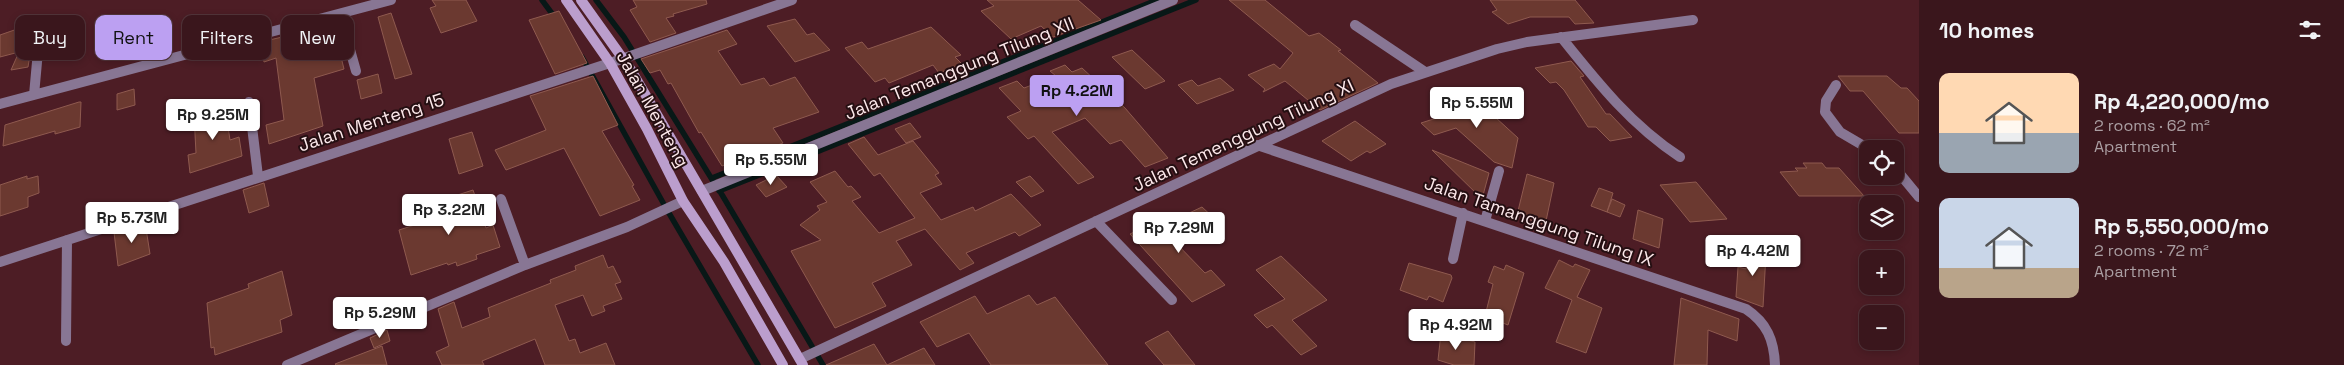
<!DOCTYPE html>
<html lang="en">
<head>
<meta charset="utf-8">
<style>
	body { margin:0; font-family:"Space Grotesk",sans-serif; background:#411f25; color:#f1f3f6; height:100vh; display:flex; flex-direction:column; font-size:19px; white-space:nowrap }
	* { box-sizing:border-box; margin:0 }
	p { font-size:16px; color:#ab9fa3 }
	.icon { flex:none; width:28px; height:28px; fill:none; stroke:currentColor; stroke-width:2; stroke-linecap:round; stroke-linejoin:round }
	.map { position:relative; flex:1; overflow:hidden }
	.details { display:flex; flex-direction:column; background:#3a161c; width:425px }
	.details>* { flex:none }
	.banner { position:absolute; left:15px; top:15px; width:475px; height:45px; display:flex; gap:10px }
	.buttons { position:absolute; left:1859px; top:140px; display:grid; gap:10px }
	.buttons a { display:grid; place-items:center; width:45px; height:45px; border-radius:10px; background:#3a161c; box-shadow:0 2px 8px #0003,0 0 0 1px #54353b; font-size:25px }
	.price { position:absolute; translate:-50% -42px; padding:0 11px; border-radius:5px; background:#fff; color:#222; font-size:16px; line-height:32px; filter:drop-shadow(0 1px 2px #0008) }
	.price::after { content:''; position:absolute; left:50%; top:30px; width:15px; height:11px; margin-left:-8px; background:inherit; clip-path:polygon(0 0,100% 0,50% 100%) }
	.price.on { background:#bca0f2; color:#111 }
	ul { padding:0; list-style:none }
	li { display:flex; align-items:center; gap:15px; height:125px; padding:0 20px }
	li span { display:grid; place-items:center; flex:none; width:140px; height:100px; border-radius:10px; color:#555 }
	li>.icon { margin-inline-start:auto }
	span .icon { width:60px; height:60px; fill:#fffc; stroke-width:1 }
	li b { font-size:21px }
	h2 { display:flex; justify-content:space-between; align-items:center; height:60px; padding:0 20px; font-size:21px }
	.chip { padding:0 18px; border-radius:10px; background:#3a161c; box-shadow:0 2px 8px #0003,0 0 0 1px #54353b; font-size:18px; line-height:45px }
	.chip.on { background:#bca0f2; color:#111 }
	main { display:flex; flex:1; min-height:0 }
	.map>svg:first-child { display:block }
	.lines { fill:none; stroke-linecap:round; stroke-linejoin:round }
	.stream { stroke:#081817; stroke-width:5.5 }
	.building { fill:#6b3930; stroke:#8f5a4f }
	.street { stroke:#887694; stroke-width:10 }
	.secondary { stroke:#bb9ecd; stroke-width:10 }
	.labels { text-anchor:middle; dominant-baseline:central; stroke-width:4; stroke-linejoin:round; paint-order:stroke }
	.street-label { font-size:18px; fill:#fde9eb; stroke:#250f12 }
</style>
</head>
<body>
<main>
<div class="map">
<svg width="1919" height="365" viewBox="0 0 1919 365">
	<rect width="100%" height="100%" fill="#4d1d25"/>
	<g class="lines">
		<path class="stream" d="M542 0 556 19
			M596 0 624 37 713 181
			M582 57 666 208 758 365
			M712 178 1157 0
			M718 188 823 365
			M719 191 1196 0"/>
	</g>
	<path class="building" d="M432 0H466L477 21 441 33 430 8 436 6Z
		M633 0H706L707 4 673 14 674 16 666 18 676 33 650 42 630 10 637 7Z
		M987 0H1078L1101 20 1053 37 1041 26 1011 39 981 11 994 6Z
		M1229 0H1265L1309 36 1319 33 1341 50 1338 51 1378 83 1320 110 1285 81 1263 92 1265 89 1248 75 1274 64 1280 69 1293 53Z
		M1490 0H1575L1594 23 1575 24 1569 17H1530L1508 24 1492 12 1497 10Z
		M559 11 587 63 555 74 529 20Z
		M391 13 412 74 395 79 378 17Z
		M795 19 807 35 814 33 830 50 795 62 767 26Z
		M44 24 41 33 33 36 28 67 11 70 19 52 0 57V35L23 27Z
		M333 25 344 69 314 78 323 126 269 144 266 125 284 120 276 58 264 62 261 42Z
		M931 27 961 55 955 57 962 64 939 73 933 65 889 83 885 78 875 82 845 48 862 42 868 49Z
		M727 30 737 44 718 51 741 85 764 78 770 86 795 77 819 112 773 128 783 143 722 166 701 132 699 133 671 83 668 84 660 70 650 73 641 59Z
		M1132 50 1165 81 1145 89 1112 57Z
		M1571 61 1584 76 1580 77 1606 114H1610L1632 137 1610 141 1596 127H1588L1564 90 1556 82 1550 83 1535 68Z
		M1065 65 1072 72 1082 68 1125 108 1168 158 1145 167 1121 140 1110 144 1085 118 1052 132 1094 177 1078 184 1034 136 1028 139 1007 117 1021 111 999 88 1017 81 1024 88 1056 76 1050 71Z
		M378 74 382 93 361 99 357 80Z
		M593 76 618 125 602 131 634 185 632 186 640 200 600 216 564 148 506 170 495 150 546 130 530 96Z
		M1838 76H1887L1901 88H1907L1919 101V133H1899L1863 91H1850Z
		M1220 78 1234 90 1197 104 1178 85 1192 80 1198 86Z
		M134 89 135 105 117 110V94Z
		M1472 96 1518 138 1512 168 1494 162 1456 128 1434 135 1421 123 1443 116 1435 108Z
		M79 102H81L80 127 55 134V131L3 146 5 125Z
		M225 107 230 140 239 137 242 156 190 173 188 155 196 153 194 115Z
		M1355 121 1386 144 1370 153 1367 151 1351 161 1322 141Z
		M910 123 921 137 906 143 895 129Z
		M472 132 483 166 459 174 449 139Z
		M864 137 878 155 913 141 939 173 935 175 942 184 920 193 941 220 973 207 975 211 1011 194 1041 225 1019 236 1015 232 966 253 974 263 960 270 925 229 896 241 912 265 872 283 886 306 835 328 791 251 821 240 800 225 820 210 817 206 827 202 810 182 835 171 848 187 851 186 861 197 852 201 879 233 915 218 880 173 874 176 848 144Z
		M1432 150 1489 173 1482 199Z
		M1803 163H1822L1826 168H1839L1864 196H1799L1780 172 1798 171 1795 168H1807Z
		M1527 174 1554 183 1546 221 1543 220 1542 224 1525 218 1526 214 1518 211Z
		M776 175 787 187 766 197 756 185Z
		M27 176V179L38 176 39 193 28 197V207L0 216V185Z
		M1030 176 1044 191 1031 197 1016 182Z
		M1696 182 1727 219 1690 222 1660 185Z
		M264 183 269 206 249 213 243 190Z
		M1599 188 1613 193 1607 212 1591 206Z
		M473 190 486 228 493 225 500 247 476 255 477 259 457 266 456 262 448 265 447 263 411 275 399 230 449 214 445 199Z
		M1612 199 1625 205 1620 217 1607 212Z
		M1202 207 1215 219 1173 240 1205 273 1211 270 1225 285 1192 302 1130 234 1155 222 1159 227Z
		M1638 210 1663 219 1659 248 1633 239Z
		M145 222 150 254 118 266 114 232Z
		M1747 248H1762L1766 254 1763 307 1736 297 1738 267 1746 269Z
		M603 255 608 268 613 266 621 282 615 284 622 299 603 306 605 311 592 316 583 295 555 305 569 341 575 339 580 353 606 343 615 365H545L535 339 482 361 484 365H442L436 352 449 346 438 309 454 302 462 328 490 317 488 308 551 283 550 280 576 270 575 266Z
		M1281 256 1327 300 1292 320 1317 346 1301 355 1272 325 1267 328 1254 315 1285 299 1256 270Z
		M1559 260 1573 267 1575 264 1590 270 1577 297 1602 308 1586 353 1556 342 1572 300 1545 288Z
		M1409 263 1451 275 1452 278 1443 302 1429 296 1427 300 1400 290Z
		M1506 265 1524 273 1508 325 1485 316 1493 284 1488 282 1494 266 1504 270Z
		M282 271 292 315 280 320 282 332 215 355 214 347 211 348 207 303 249 288 248 284Z
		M1029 295 1037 305 1055 297 1108 365H991L969 333 937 347 920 322 975 296 987 314Z
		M1681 298 1739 319 1737 341 1708 330 1707 365H1674Z
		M387 330 390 341 374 348 370 338Z
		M1168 331 1182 349 1195 365H1164L1145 343Z
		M1441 333 1475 342 1474 365H1454L1438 360Z
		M874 344 887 365 924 348 935 365H826Z
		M382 346 387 365H336L335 364Z"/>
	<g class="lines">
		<path class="street" d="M340 14 356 71
			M1355 25 1425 72
			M1561 37C1597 82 1631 125 1680 157
			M1836 85 1826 101 1825 112 1840 132 1869 149
			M34 95 39 40
			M249 102 258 176
			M0 104 391 0
			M1257 145 1746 309C1767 323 1774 340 1775 365
			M1895 168 1919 197
			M702 191 1173 0
			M501 199 525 265
			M1096 221 1172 300
			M1485 221 1499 171
			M1453 259 1463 213
			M0 262 610 63 792 0
			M66 341 67 240
			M800 359 1391 84 1497 49 1527 42 1693 20
			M287 365 525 265 627 227 683 201"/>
		<path class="secondary" d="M566 0 610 63 647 129 683 201 724 262 783 365
			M581 0 631 70 803 365"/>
	</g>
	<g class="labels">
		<g class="street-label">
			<text transform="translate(959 68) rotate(-22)">Jalan Temanggung Tilung XII</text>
			<text transform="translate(653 109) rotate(61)">Jalan Menteng</text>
			<text transform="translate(371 122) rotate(-18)">Jalan Menteng 15</text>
			<text transform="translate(1243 135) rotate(-25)">Jalan Temenggung Tilung XI</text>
			<text transform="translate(1539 221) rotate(19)">Jalan Tamanggung Tilung IX</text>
		</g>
	</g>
</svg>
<div class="buttons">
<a><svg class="icon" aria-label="locate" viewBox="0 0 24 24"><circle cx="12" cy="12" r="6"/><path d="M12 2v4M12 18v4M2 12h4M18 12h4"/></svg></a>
<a><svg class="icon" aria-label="layers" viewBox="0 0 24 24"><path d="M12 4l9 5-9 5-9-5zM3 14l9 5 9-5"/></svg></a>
<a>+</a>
<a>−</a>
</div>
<b class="price on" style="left:1077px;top:117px">Rp 4.22M</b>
<b class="price" style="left:1477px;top:129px">Rp 5.55M</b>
<b class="price" style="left:213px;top:141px">Rp 9.25M</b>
<b class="price" style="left:771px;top:186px">Rp 5.55M</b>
<b class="price" style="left:449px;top:236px">Rp 3.22M</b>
<b class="price" style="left:132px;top:244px">Rp 5.73M</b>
<b class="price" style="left:1179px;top:254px">Rp 7.29M</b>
<b class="price" style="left:1753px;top:277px">Rp 4.42M</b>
<b class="price" style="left:380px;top:339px">Rp 5.29M</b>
<b class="price" style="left:1456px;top:351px">Rp 4.92M</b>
<div class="banner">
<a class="chip">Buy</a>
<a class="chip on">Rent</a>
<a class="chip">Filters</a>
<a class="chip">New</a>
</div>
</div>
<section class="details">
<h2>10 homes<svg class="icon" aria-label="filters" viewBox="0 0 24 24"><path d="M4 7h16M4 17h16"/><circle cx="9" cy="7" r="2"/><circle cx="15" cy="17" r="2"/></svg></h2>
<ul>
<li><span style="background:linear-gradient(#ffd9b3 60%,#9aa5b1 0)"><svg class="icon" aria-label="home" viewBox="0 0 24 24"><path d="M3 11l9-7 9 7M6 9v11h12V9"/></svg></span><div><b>Rp 4,220,000/mo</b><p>2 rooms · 62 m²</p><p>Apartment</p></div></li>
<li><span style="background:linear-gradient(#c9d6e8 70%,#b9a48a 0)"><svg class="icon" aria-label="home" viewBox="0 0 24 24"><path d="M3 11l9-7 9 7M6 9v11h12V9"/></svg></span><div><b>Rp 5,550,000/mo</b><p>2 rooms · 72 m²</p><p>Apartment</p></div></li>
</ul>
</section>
</main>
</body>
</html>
